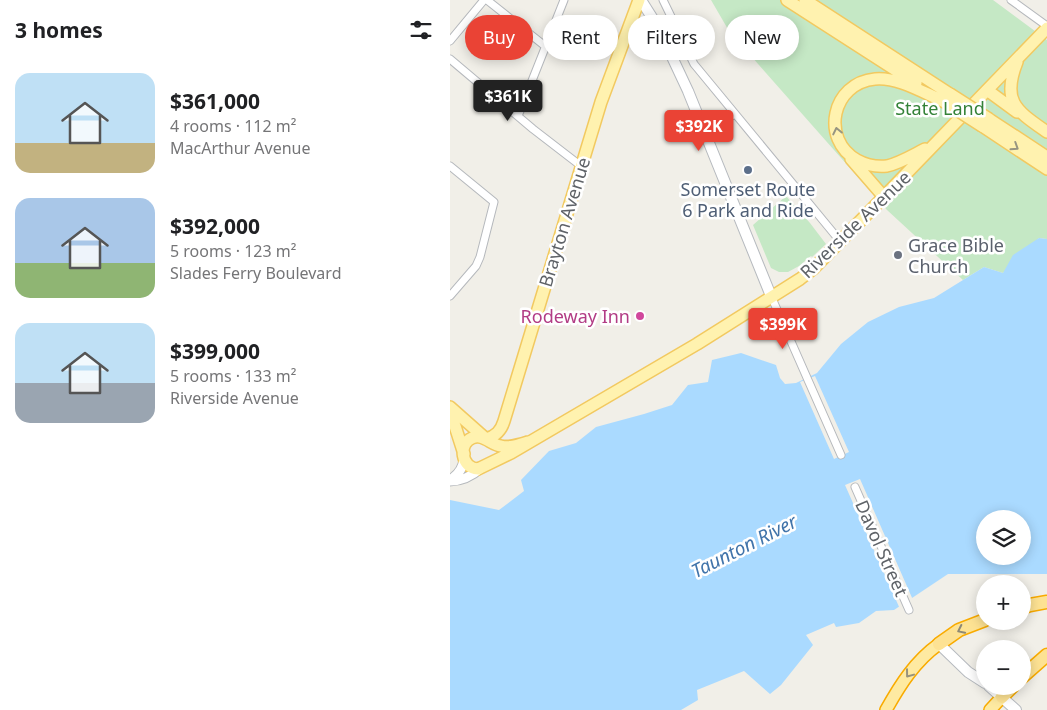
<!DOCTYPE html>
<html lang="en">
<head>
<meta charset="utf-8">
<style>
	body { margin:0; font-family:"Noto Sans",sans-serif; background:#f2f2f2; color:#202124; height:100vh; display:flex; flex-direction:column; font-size:19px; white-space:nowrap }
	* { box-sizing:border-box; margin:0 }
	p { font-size:16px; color:#757577 }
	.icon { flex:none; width:28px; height:28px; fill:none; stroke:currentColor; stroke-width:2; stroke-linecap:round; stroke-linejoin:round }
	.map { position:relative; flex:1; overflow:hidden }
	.sheet { display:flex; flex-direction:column; background:#fff; width:450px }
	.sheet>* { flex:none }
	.banner { position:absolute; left:15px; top:15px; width:475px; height:45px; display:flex; gap:10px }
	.fabs { position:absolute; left:526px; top:510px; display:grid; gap:10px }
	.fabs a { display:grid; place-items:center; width:55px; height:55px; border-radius:50%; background:#fff; box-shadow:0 2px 12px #0003; font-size:25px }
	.price { position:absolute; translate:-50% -42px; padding:0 11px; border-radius:5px; background:#ea4335; color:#fff; font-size:16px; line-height:32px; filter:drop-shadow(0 1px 2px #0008) }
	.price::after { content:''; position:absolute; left:50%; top:30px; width:15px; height:11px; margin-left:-8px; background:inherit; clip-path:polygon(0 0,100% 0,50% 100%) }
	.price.selected { background:#222; color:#fff }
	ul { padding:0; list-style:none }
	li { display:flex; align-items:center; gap:15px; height:125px; padding:0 15px }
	li span { display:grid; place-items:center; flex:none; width:140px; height:100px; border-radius:15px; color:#555 }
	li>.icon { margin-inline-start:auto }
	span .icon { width:60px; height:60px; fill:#fffc; stroke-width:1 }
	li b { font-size:21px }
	h2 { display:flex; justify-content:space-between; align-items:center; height:60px; padding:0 15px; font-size:21px }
	.pill { padding:0 18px; border-radius:22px; background:#fff; box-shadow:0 2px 12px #0003; font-size:18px; line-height:45px }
	.pill.selected { background:#ea4335; color:#fff }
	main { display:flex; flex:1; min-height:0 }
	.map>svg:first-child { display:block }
	.green { fill:#c5e8c5 }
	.water { fill:#aadaff; fill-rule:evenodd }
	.pier { fill:#f1efe8 }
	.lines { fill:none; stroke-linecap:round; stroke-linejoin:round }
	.minor-casing { stroke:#b5b8bc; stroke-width:9 }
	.tertiary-casing { stroke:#b5b8bc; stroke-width:11 }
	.secondary-casing { stroke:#b6babf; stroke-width:12 }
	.primary-casing { stroke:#f2c960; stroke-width:14 }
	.trunk-casing { stroke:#f9ab00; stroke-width:14 }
	.motorway-casing { stroke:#f9ab00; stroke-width:15 }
	.minor { stroke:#fff; stroke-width:7 }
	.tertiary { stroke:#fff; stroke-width:9 }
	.secondary { stroke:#fff; stroke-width:10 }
	.primary { stroke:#fff2af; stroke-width:11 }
	.trunk { stroke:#feeaa1; stroke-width:11 }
	.motorway { stroke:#fde293; stroke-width:12 }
	.primary-bridge-casing { stroke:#f2c960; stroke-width:14; stroke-linecap:butt }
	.primary-bridge { stroke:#fff2af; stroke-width:11 }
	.oneway { stroke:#979581 }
	.oneway2 { stroke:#8e8975 }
	.oneway3 { stroke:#97927c }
	.service-dot { fill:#5c6f8a; stroke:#fff; stroke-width:2 }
	.worship-dot { fill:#6b7280; stroke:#fff; stroke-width:2 }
	.hotel-dot { fill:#d1479c; stroke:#fff; stroke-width:2 }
	.labels { text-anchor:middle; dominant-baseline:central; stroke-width:5; stroke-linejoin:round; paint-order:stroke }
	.park-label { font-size:18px; fill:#348238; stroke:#fff }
	.service-label { font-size:18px; fill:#4e5e75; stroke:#fff }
	.street-label { font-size:18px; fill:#5f6368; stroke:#fff }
	.worship-label { font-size:18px; fill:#5b616d; stroke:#fff; text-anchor:start }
	.hotel-label { font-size:18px; fill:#b23c85; stroke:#fff; text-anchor:end }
	.water-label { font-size:19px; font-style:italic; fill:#4174aa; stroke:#fff }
</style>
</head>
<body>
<main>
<section class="sheet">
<h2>3 homes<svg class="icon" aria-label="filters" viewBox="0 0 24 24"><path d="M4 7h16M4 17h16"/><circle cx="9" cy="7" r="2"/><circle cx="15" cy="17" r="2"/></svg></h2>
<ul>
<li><span style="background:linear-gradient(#bfe0f5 70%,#c2b280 0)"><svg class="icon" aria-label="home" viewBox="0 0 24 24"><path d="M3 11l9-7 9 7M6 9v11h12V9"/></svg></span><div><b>$361,000</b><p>4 rooms · 112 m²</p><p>MacArthur Avenue</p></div></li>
<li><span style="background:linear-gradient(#a9c7e8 65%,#8fb573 0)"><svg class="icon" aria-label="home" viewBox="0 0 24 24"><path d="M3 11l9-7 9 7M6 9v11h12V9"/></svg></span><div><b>$392,000</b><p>5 rooms · 123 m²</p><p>Slades Ferry Boulevard</p></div></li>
<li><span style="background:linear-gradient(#bfe0f5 60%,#9aa5b1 0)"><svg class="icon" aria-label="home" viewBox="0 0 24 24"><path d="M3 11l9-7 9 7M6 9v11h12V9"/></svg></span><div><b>$399,000</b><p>5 rooms · 133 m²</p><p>Riverside Avenue</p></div></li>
</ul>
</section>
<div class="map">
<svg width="597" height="710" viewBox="0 0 597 710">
	<rect width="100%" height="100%" fill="#f1efe8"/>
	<path class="green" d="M261 0H543L597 40V239L589 238 553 273 534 267 513 280 437 210 279 31Z
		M336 196 360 223 376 244 362 257 361 256 349 266 338 272H329L321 268 303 225Z"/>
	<path class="water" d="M589 238 597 239V574H498L444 610 426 611 409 623 386 627 384 623 356 635 363 645 331 685 320 694 294 671 247 690 248 700 231 710H0V500L49 510 74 491 71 480 99 451 126 443 146 427 194 414 222 405 238 385 258 382 262 360 291 353 326 365 330 378 335 384 346 383 367 373 391 344 418 322 449 307 484 298 534 267 553 273 563 255ZM535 519H572V556H535Z"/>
	<path class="pier" d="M365 376 399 452 384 459 350 382Z
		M410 479 463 600 450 609 395 485Z"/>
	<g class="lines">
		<defs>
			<path id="minor" d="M37 0 95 46
				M213 0 244 64 390 241
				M561 0 597 26
				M0 41 34 0
				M0 59 83 129 131 166
				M68 116 114 0
				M253 130 265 126 285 114
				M0 166 44 202 30 257 26 266 0 296
				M321 296 391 455
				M405 487 459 610"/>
			<path id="tertiary" d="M0 480C8 475 13 469 14 459
				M0 481C12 481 22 476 31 468"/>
			<path id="secondary" d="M191 0 208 27 238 91 321 296
				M489 644 518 672 535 683
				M539 686 566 710"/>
			<path id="primary" d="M337 0 466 83
				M355 0 500 94
				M567 62C551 102 567 111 597 132
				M537 90 567 112
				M539 119 597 157
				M532 126 597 169
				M475 149C463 155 450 163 437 166 427 167 416 165 407 160 370 139 382 83 425 79 448 77 472 92 493 101
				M401 159 434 197
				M0 407 35 438
				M0 416 5 426 14 454
				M36 439C46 436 51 431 54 421L151 102 189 0
				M78 442C69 445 60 448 51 446 41 445 33 433 22 438 8 444 11 468 28 469L61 453 247 344 350 279 363 269 423 208 597 28"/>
			<path id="trunk" d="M436 710C450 685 465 661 489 644
				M540 710 552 697"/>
			<path id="motorway" d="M572 608 580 605 597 602
				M489 644 509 630 535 620
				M572 677 597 655
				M552 697 563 686"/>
		</defs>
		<use href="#minor" class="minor-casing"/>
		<use href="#tertiary" class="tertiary-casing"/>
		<use href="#secondary" class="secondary-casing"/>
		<use href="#primary" class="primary-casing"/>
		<use href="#trunk" class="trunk-casing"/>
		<use href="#motorway" class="motorway-casing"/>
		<use href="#minor" class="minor"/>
		<use href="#tertiary" class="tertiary"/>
		<use href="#secondary" class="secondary"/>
		<use href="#primary" class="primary"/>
		<use href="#trunk" class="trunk"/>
		<use href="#motorway" class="motorway"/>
		<defs>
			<path id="primary-bridge" d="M500 94 539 119
				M493 101 532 126"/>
		</defs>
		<use href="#primary-bridge" class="primary-bridge-casing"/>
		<use href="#primary-bridge" class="primary-bridge"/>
	</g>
	<defs><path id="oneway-chevron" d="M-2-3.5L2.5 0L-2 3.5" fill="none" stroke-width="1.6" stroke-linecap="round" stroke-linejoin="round" transform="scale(1.25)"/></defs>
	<g class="oneway">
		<use href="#oneway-chevron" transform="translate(387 131) rotate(-102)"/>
		<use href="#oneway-chevron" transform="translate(565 147) rotate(33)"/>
	</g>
	<use class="oneway2" href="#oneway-chevron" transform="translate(511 630) rotate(154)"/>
	<use class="oneway3" href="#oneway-chevron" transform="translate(459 674) rotate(127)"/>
	<circle class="service-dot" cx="298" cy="170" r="5"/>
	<circle class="worship-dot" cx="448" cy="255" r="5"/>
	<circle class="hotel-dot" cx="190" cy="316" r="5"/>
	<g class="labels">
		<g class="park-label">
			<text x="490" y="108">State Land</text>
		</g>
		<g class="service-label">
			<text x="298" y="189">Somerset Route<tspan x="298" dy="21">6 Park and Ride</tspan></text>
		</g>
		<g class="street-label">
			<text transform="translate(114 222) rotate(-73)">Brayton Avenue</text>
			<text transform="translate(405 224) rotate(-44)">Riverside Avenue</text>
			<text transform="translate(432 548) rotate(66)">Davol Street</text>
		</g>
		<g class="worship-label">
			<text x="458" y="245">Grace Bible<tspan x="458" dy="21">Church</tspan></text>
		</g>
		<g class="hotel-label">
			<text x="180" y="316">Rodeway Inn</text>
		</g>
		<g class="water-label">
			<text transform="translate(294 546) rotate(-27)">Taunton River</text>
		</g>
	</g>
</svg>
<div class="fabs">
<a><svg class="icon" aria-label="layers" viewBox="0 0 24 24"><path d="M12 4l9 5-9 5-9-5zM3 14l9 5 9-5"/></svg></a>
<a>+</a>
<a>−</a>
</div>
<b class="price selected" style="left:58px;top:122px">$361K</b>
<b class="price" style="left:249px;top:152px">$392K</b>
<b class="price" style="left:333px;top:350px">$399K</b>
<div class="banner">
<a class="pill selected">Buy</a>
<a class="pill">Rent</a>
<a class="pill">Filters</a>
<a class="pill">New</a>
</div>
</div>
</main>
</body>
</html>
